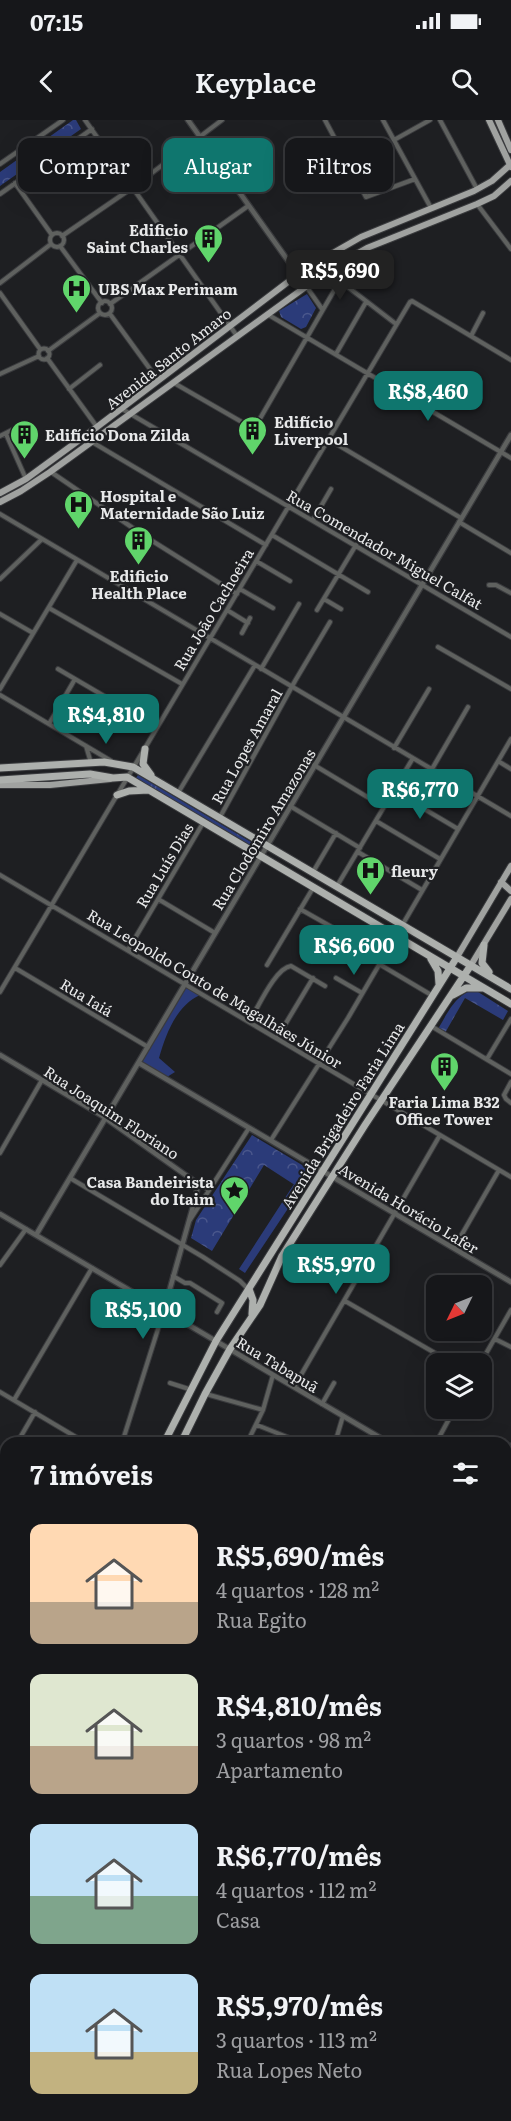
<!DOCTYPE html>
<html lang="pt">
<head>
<meta charset="utf-8">
<style>
	body { margin:0; font-family:Literata,serif; background:#1f2023; color:#f1f3f6; height:100vh; display:flex; flex-direction:column; font-size:22px; white-space:nowrap }
	* { box-sizing:border-box; margin:0 }
	p { font-size:20px; color:#9e9fa2 }
	.icon { flex:none; width:33px; height:33px; fill:none; stroke:currentColor; stroke-width:2; stroke-linecap:round; stroke-linejoin:round }
	.map { position:relative; flex:1; overflow:hidden }
	.sheet { position:absolute; left:0px; top:1317px; width:512px; height:684px; display:flex; flex-direction:column; background:#16171a; border-radius:18px 18px 0 0; box-shadow:0 6px 24px #0002,0 0 0 2px #353639 }
	.sheet>* { flex:none }
	.hud { position:absolute; left:18px; top:18px; width:476px; height:54px; display:flex; gap:12px }
	.needle { width:39px; rotate:227deg }
	.fabs { position:absolute; left:426px; top:1155px; display:grid; gap:12px }
	.fabs a { display:grid; place-items:center; width:66px; height:66px; border-radius:12px; background:#16171a; box-shadow:0 6px 24px #0002,0 0 0 2px #353639; font-size:30px }
	.price { position:absolute; translate:-50% -51px; padding:0 14px; border-radius:12px; background:#0f766e; color:#fff; font-size:20px; line-height:39px; filter:drop-shadow(0 2px 3px #0008) }
	.price::after { content:''; position:absolute; left:50%; top:36px; width:18px; height:14px; margin-left:-9px; background:inherit; clip-path:polygon(0 0,100% 0,50% 100%) }
	.price.on { background:#222; color:#fff }
	ul { padding:0; list-style:none }
	li { display:flex; align-items:center; gap:18px; height:150px; padding:0 30px }
	li span { display:grid; place-items:center; flex:none; width:168px; height:120px; border-radius:12px; color:#555 }
	li>.icon { margin-inline-start:auto }
	span .icon { width:72px; height:72px; fill:#fffc; stroke-width:1 }
	li b { font-size:26px }
	h2 { display:flex; justify-content:space-between; align-items:center; height:72px; padding:0 30px; font-size:26px }
	.pill { padding:0 21px; border-radius:12px; background:#16171a; box-shadow:0 6px 24px #0002,0 0 0 2px #353639; font-size:21px; line-height:54px }
	.pill.on { background:#0f766e; color:#fff }
	.status { display:flex; justify-content:space-between; align-items:center; height:42px; padding:0 30px; background:#16171a; direction:ltr }
	.status svg { height:16px; fill:currentColor }
	header { display:flex; justify-content:space-between; align-items:center; height:78px; padding:0 30px; background:#16171a; font-size:27px; font-weight:600 }
	.map>svg:first-child { display:block }
	.grass { fill:url(#grass-tufts) }
	.park { fill:url(#park-crowns) }
	.garden { fill:#2b3b79 }
	.lines { fill:none; stroke-linecap:round; stroke-linejoin:round }
	.minor-casing { stroke:#3a3b3e; stroke-width:6 }
	.tertiary-casing { stroke:#3a3b3e; stroke-width:7 }
	.primary-casing { stroke:#3a3b3e; stroke-width:8 }
	.trunk-casing { stroke:#3a3b3e; stroke-width:9 }
	.motorway-casing { stroke:#3a3b3e; stroke-width:9 }
	.minor { stroke:#5f615f; stroke-width:4 }
	.tertiary { stroke:#5f615f; stroke-width:4.5 }
	.primary { stroke:#a0a2a0; stroke-width:6 }
	.trunk { stroke:#adb0ad; stroke-width:7 }
	.motorway { stroke:#babdba; stroke-width:7 }
	.rail { stroke:#a0a1a3; stroke-width:1.5; stroke-dasharray:8 8; stroke-linecap:butt }
	.labels { text-anchor:middle; dominant-baseline:central; stroke-width:4.5; stroke-linejoin:round; paint-order:stroke }
	.poi-label { font-size:15px; font-weight:bold; fill:#e8e9ea; stroke:#1e1f22; text-anchor:start }
	.street-label { font-size:15px; fill:#e8e9ea; stroke:#1e1f22 }
</style>
</head>
<body>
<div class="status"><b>07:15</b><svg viewBox="0 0 49 12"><path d="M0 12V9h3v3zM5 12V6h3v6zM10 12V3h3v9zM15 12V0h3v12zM26 1h20v11H26zM47 4h2v5h-2z"/></svg></div>
<header><svg class="icon" aria-label="back" viewBox="0 0 24 24"><path d="M15 5l-7 7 7 7"/></svg>Keyplace<svg class="icon" aria-label="search" viewBox="0 0 24 24"><circle cx="10" cy="10" r="6"/><path d="M15 15l6 6"/></svg></header>
<div class="map">
<svg width="511" height="2001" viewBox="0 0 511 2001">
	<defs>
		<pattern id="grass-tufts" width="24" height="20" patternUnits="userSpaceOnUse" patternTransform="scale(1.5)"><rect width="24" height="20" fill="#2b3b79"/><path d="M3 7l-1-3M5 7V3M7 7l1-3M15 17l-1-3M17 17v-4M19 17l1-3" fill="none" stroke="#4a578c"/></pattern>
		<pattern id="park-crowns" width="20" height="18" patternUnits="userSpaceOnUse" patternTransform="scale(1.5)"><rect width="20" height="18" fill="#2b3b79"/><path d="M2 6a3 3 0 1 1 6 0M12 15a3 3 0 1 1 6 0" fill="none" stroke="#4a578c"/></pattern>
	</defs>
	<rect width="100%" height="100%" fill="#1e1f22"/>
	<path class="grass" d="M138 655 251 722 249 725 136 658Z"/>
	<path class="park" d="M73 0H76L81 9 0 66V52Z
		M307 174 316 188 306 207 301 209 281 197 279 191Z
		M475 870 508 891 503 900 465 878 445 913 438 909C447 894 456 873 475 870Z
		M252 1015 312 1051 301 1069 264 1045 212 1131 191 1118 196 1100Z
		M511 1351V1433C500 1414 504 1371 511 1351Z"/>
	<path class="garden" d="M185 867 200 875C176 886 166 914 159 938L175 952 167 957 142 942Z
		M294 1064 301 1069 245 1153 239 1149Z
		M265 1995H353L352 2001H263Z"/>
	<g class="lines">
		<defs>
			<path id="minor" d="M85 0 237 216
				M325 0 366 77 415 59
				M383 0 431 88
				M440 0 477 69
				M394 20 430 0
				M0 44 63 0
				M15 63 52 115
				M0 74 92 9
				M477 84 511 129
				M50 120a7 7 0 1 1 14 0a7 7 0 1 1-14 0Z
				M62 116 132 68 222 0
				M60 126 102 183
				M327 151 396 204
				M0 163 51 124
				M306 166 322 189
				M0 173 40 229
				M98 188a7 7 0 1 1 14 0a7 7 0 1 1-14 0Z
				M110 184 248 86
				M110 194 158 260
				M267 194 511 338
				M471 216 483 193
				M38.5 234a5.5 5.5 0 1 1 11 0a5.5 5.5 0 1 1-11 0Z
				M48 231 100 193
				M336 234 366 182
				M47 238 97 307
				M0 254 39 236
				M174 263 254 309 339 162
				M69 269 100 245
				M122 289 511 517
				M6 314 26 359
				M0 316 18 307
				M328 319 461 398
				M92 322 266 425
				M51 352 146 417 237 474
				M0 394 511 696
				M313 400 331 369
				M459 402 511 433
				M272 415 368 472
				M256 441 290 461
				M0 459 42 419
				M489 465H496L511 473
				M240 469 273 488
				M324 479 341 489
				M49 488 182 564
				M227 490 248 503
				M317 490 356 425
				M0 494 33 513
				M242 513 250 498
				M438 527 511 569
				M58 549 157 607
				M261 549 299 484
				M0 569 77 440
				M0 575 113 642
				M49 604 75 559
				M86 626 91 643
				M394 628 429 569
				M498 641 511 649
				M314 645 384 687
				M432 649 468 587
				M394 671 458 709
				M178 673 255 545
				M290 686 360 728
				M220 697 295 561 330 502
				M376 701 440 739
				M358 732 422 770
				M313 752 336 713
				M0 755 511 1057
				M337 766 413 638
				M158 779 215 813
				M300 789 383 836
				M128 830 203 703
				M379 844 433 876
				M267 845 313 768
				M15 848 148 927
				M336 858 362 873
				M0 872 410 182 412 181 511 240
				M249 902C258 888 275 848 291 846L325 866
				M431 906 511 954
				M277 918 313 858
				M487 939 511 899
				M511 962 504 975 506 979 511 983
				M271 1020 348 898 511 619
				M0 1033 42 960
				M70 1058 203 1137 240 1161 248 1169
				M194 1061 209 1070
				M190 1100 249 1008
				M454 1128 499 1050
				M0 1145 26 1109
				M173 1156 185 1163H190L222 1183 217 1192
				M345 1181 454 1244
				M495 1219 511 1227
				M480 1244 511 1190
				M170 1263 192 1270
				M294 1267 440 1015
				M0 1272 86 1323
				M206 1274 263 1290
				M14 1280 92 1148
				M322 1284 334 1263
				M257 1305 292 1319
				M123 1321 130 1323
				M17 1323 35 1292
				M122 1323 164 1190
				M247 1323 263 1290 273 1255
				M335 1323 343 1296
				M436 1323 455 1288
				M0 1352 6 1342
				M0 1373 6 1376
				M0 1443 6 1444
				M506 1466 511 1467
				M0 1469 6 1470
				M0 1551 6 1552
				M506 1569H511
				M506 1619 511 1611
				M0 1622 6 1623
				M0 1684 6 1685
				M506 1755 511 1757
				M142 1995H147
				M184 2001 186 1995
				M255 2001 257 1995
				M358 2001 360 1995
				M418 2001 420 1995"/>
			<path id="tertiary" d="M188 0 306 166
				M0 935 101 995 194 1061 197 1070 196 1076 164 1190
				M139 943 511 1162
				M0 1094 389 1323
				M36 1115 511 315
				M506 1337 511 1326
				M506 1447 511 1455
				M506 1655 511 1657
				M506 1803 511 1805
				M0 1857 6 1858
				M396 1995 412 2001"/>
			<path id="primary" d="M489 0 511 47
				M498 0 511 30
				M0 373 26 359 97 307 305 149 361 117 474 71 492 61 511 44
				M0 382 21 371 50 352 333 147 367 128 477 84 494 76 511 61
				M0 665H50L110 659
				M501 762 511 771
				M457 837 511 746
				M471 845 511 779
				M0 1502H6
				M0 1517H6"/>
			<path id="trunk" d="M145 629 143 644 151 655
				M0 648 104 642 133 647 511 869
				M0 660 90 654 113 658 127 657 511 884
				M117 675 129 671 148 670
				M484 825 482 843 489 852
				M431 839 438 851 439 864
				M453 875 466 868H482
				M249 1169 253 1180 252 1194
				M164 1323 216 1221 457 837
				M181 1323 205 1274 230 1229 260 1185 282 1136 365 1005 471 845
				M0 1506 6 1507
				M506 1507H511
				M0 1511 6 1512
				M506 1513H511
				M0 1729 6 1710
				M0 1770 6 1751
				M506 1902 511 1887
				M471 2001 473 1995"/>
			<path id="motorway" d="M506 1928 511 1911
				M506 1966 511 1950
				M481 2001 483 1995
				M494 2001 496 1995"/>
		</defs>
		<use href="#minor" class="minor-casing"/>
		<use href="#tertiary" class="tertiary-casing"/>
		<use href="#primary" class="primary-casing"/>
		<use href="#trunk" class="trunk-casing"/>
		<use href="#motorway" class="motorway-casing"/>
		<use href="#minor" class="minor"/>
		<use href="#tertiary" class="tertiary"/>
		<use href="#primary" class="primary"/>
		<use href="#trunk" class="trunk"/>
		<use href="#motorway" class="motorway"/>
		<path class="rail" d="M505 2001 511 1984"/>
	</g>
	<defs>
		<symbol id="building-pin" viewBox="-11 -11 22 30"><path d="M0 17L-7.5 6A9.5 9.5 0 1 1 7.5 6Z" fill="#60d56b" stroke="#1e1f22"/><path d="M-4-6H4V6H1V3H-1V6H-4ZM-2.5-4.3h1.7v1.8h-1.7ZM.8-4.3h1.7v1.8H.8ZM-2.5-1h1.7V.8h-1.7ZM.8-1h1.7V.8H.8Z" fill="#111"/></symbol>
		<symbol id="hospital-pin" viewBox="-11 -11 22 30"><path d="M0 17L-7.5 6A9.5 9.5 0 1 1 7.5 6Z" fill="#60d56b" stroke="#1e1f22"/><path d="M-5-5h3v3.5h4V-5h3V5h-3V1.5h-4V5h-3Z" fill="#111"/></symbol>
		<symbol id="sight-pin" viewBox="-11 -11 22 30"><path d="M0 17L-7.5 6A9.5 9.5 0 1 1 7.5 6Z" fill="#60d56b" stroke="#1e1f22"/><path d="M0-6L1.8-2.2L6-1.7L2.9 1.2L3.7 5.4L0 3.3L-3.7 5.4L-2.9 1.2L-6-1.7L-1.8-2.2Z" fill="#111"/></symbol>
	</defs>
	<g fill-rule="evenodd">
		<use href="#building-pin" x="192" y="102" width="33" height="45"/>
		<use href="#hospital-pin" x="60" y="152" width="33" height="45"/>
		<use href="#building-pin" x="236" y="294" width="33" height="45"/>
		<use href="#building-pin" x="8" y="298" width="33" height="45"/>
		<use href="#hospital-pin" x="62" y="368" width="33" height="45"/>
		<use href="#building-pin" x="122" y="404" width="33" height="45"/>
		<use href="#hospital-pin" x="354" y="734" width="33" height="45"/>
		<use href="#building-pin" x="428" y="930" width="33" height="45"/>
		<use href="#sight-pin" x="218" y="1054" width="33" height="45"/>
	</g>
	<g class="labels">
		<g class="poi-label">
			<text x="188" y="109" text-anchor="end">Edificio<tspan x="188" dy="17">Saint Charles</tspan></text>
			<text x="98" y="168">UBS Max Perimam</text>
			<text x="274" y="301">Edifício<tspan x="274" dy="17">Liverpool</tspan></text>
			<text x="45" y="314">Edifício Dona Zilda</text>
			<text x="100" y="375">Hospital e<tspan x="100" dy="17">Maternidade São Luiz</tspan></text>
			<text x="139" y="455" text-anchor="middle">Edificio<tspan x="139" dy="17">Health Place</tspan></text>
			<text x="391" y="750">fleury</text>
			<text x="444" y="981" text-anchor="middle">Faria Lima B32<tspan x="444" dy="17">Office Tower</tspan></text>
			<text x="214" y="1061" text-anchor="end">Casa Bandeirista<tspan x="214" dy="17">do Itaim</tspan></text>
		</g>
		<g class="street-label">
			<text transform="translate(168 238) rotate(-38)">Avenida Santo Amaro</text>
			<text transform="translate(385 429) rotate(30)">Rua Comendador Miguel Calfat</text>
			<text transform="translate(213 489) rotate(-59)">Rua João Cachoeira</text>
			<text transform="translate(246 626) rotate(-61)">Rua Lopes Amaral</text>
			<text transform="translate(263 709) rotate(-59)">Rua Clodomiro Amazonas</text>
			<text transform="translate(164 745) rotate(-59)">Rua Luís Dias</text>
			<text transform="translate(215 868) rotate(31)">Rua Leopoldo Couto de Magalhães Júnior</text>
			<text transform="translate(87 877) rotate(31)">Rua Iaiá</text>
			<text transform="translate(112 992) rotate(33)">Rua Joaquim Floriano</text>
			<text transform="translate(342 995) rotate(-58)">Avenida Brigadeiro Faria Lima</text>
			<text transform="translate(409 1088) rotate(31)">Avenida Horácio Lafer</text>
			<text transform="translate(278 1244) rotate(31)">Rua Tabapuã</text>
		</g>
	</g>
</svg>
<div class="fabs">
<a><svg class="needle" viewBox="-14 -14 28 28"><path d="M0-13l5 13h-10z" fill="#e53935"/><path d="M0 13l5-13h-10z" fill="#9e9fa2"/></svg></a>
<a><svg class="icon" aria-label="layers" viewBox="0 0 24 24"><path d="M12 4l9 5-9 5-9-5zM3 14l9 5 9-5"/></svg></a>
</div>
<b class="price on" style="left:340px;top:181px">R$5,690</b>
<b class="price" style="left:428px;top:302px">R$8,460</b>
<b class="price" style="left:106px;top:625px">R$4,810</b>
<b class="price" style="left:420px;top:700px">R$6,770</b>
<b class="price" style="left:354px;top:856px">R$6,600</b>
<b class="price" style="left:336px;top:1175px">R$5,970</b>
<b class="price" style="left:143px;top:1220px">R$5,100</b>
<div class="hud">
<a class="pill">Comprar</a>
<a class="pill on">Alugar</a>
<a class="pill">Filtros</a>
</div>
<section class="sheet">
<h2>7 imóveis<svg class="icon" aria-label="filters" viewBox="0 0 24 24"><path d="M4 7h16M4 17h16"/><circle cx="9" cy="7" r="2"/><circle cx="15" cy="17" r="2"/></svg></h2>
<ul>
<li><span style="background:linear-gradient(#ffd9b3 65%,#b9a48a 0)"><svg class="icon" aria-label="home" viewBox="0 0 24 24"><path d="M3 11l9-7 9 7M6 9v11h12V9"/></svg></span><div><b>R$5,690/mês</b><p>4 quartos · 128 m²</p><p>Rua Egito</p></div></li>
<li><span style="background:linear-gradient(#dfe7d0 60%,#b9a48a 0)"><svg class="icon" aria-label="home" viewBox="0 0 24 24"><path d="M3 11l9-7 9 7M6 9v11h12V9"/></svg></span><div><b>R$4,810/mês</b><p>3 quartos · 98 m²</p><p>Apartamento</p></div></li>
<li><span style="background:linear-gradient(#bfe0f5 60%,#7fa58c 0)"><svg class="icon" aria-label="home" viewBox="0 0 24 24"><path d="M3 11l9-7 9 7M6 9v11h12V9"/></svg></span><div><b>R$6,770/mês</b><p>4 quartos · 112 m²</p><p>Casa</p></div></li>
<li><span style="background:linear-gradient(#bfe0f5 65%,#c2b280 0)"><svg class="icon" aria-label="home" viewBox="0 0 24 24"><path d="M3 11l9-7 9 7M6 9v11h12V9"/></svg></span><div><b>R$5,970/mês</b><p>3 quartos · 113 m²</p><p>Rua Lopes Neto</p></div></li>
</ul>
</section>
</div>
</body>
</html>
